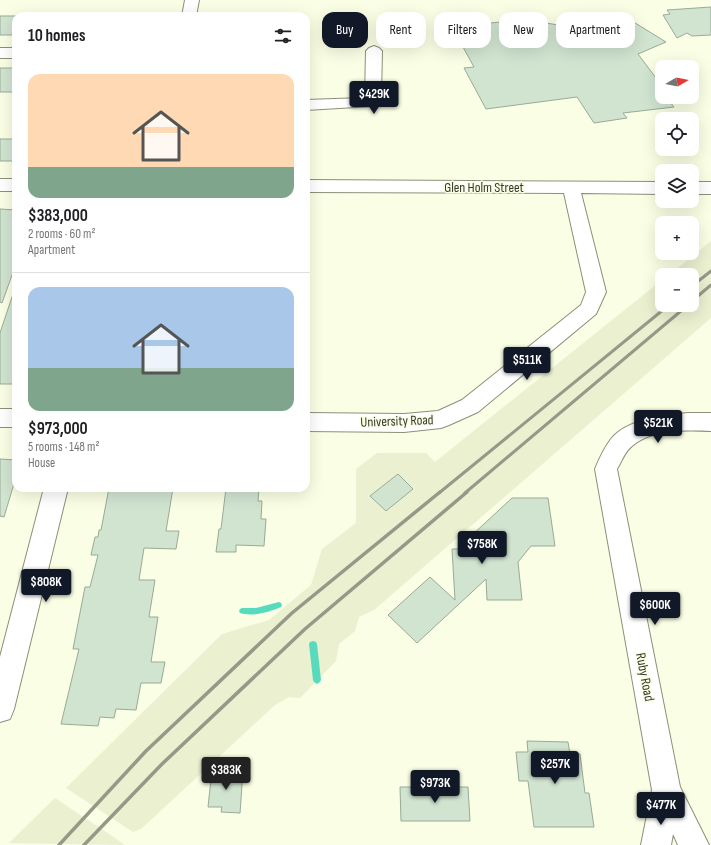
<!DOCTYPE html>
<html lang="en">
<head>
<meta charset="utf-8">
<style>
	body { margin:0; font-family:"Sofia Sans Condensed",sans-serif; background:#f6f6f6; color:#202124; height:100vh; display:flex; flex-direction:column; font-size:15px; white-space:nowrap }
	* { box-sizing:border-box; margin:0 }
	p { font-size:13px; color:#757577 }
	.icon { flex:none; width:22px; height:22px; fill:none; stroke:currentColor; stroke-width:2; stroke-linecap:round; stroke-linejoin:round }
	.map { position:relative; flex:1; overflow:hidden }
	.side { position:absolute; left:12px; top:12px; width:298px; height:480px; display:flex; flex-direction:column; background:#fff; border-radius:12px; box-shadow:0 4px 16px #0002 }
	.side>* { flex:none }
	.hud { position:absolute; left:322px; top:12px; width:329px; height:36px; display:flex; gap:8px }
	.needle { width:26px; rotate:81deg }
	.fabs { position:absolute; left:655px; top:60px; display:grid; gap:8px }
	.fabs a { display:grid; place-items:center; width:44px; height:44px; border-radius:8px; background:#fff; box-shadow:0 4px 16px #0002; font-size:20px }
	.price { position:absolute; translate:-50% -34px; padding:0 9px; border-radius:4px; background:#111827; color:#fff; font-size:13px; line-height:26px; filter:drop-shadow(0 1px 2px #0008) }
	.price::after { content:''; position:absolute; left:50%; top:24px; width:12px; height:9px; margin-left:-6px; background:inherit; clip-path:polygon(0 0,100% 0,50% 100%) }
	.price.current { background:#222; color:#fff }
	ul { padding:0; list-style:none }
	li { display:grid; align-content:center; gap:8px; height:212px; padding:0 16px }
	li+li { border-top:1px solid #e0e0e0 }
	li span { display:grid; place-items:center; height:124px; border-radius:12px; color:#555 }
	li>.icon { margin-inline-start:auto }
	span .icon { width:72px; height:72px; fill:#fffc; stroke-width:1 }
	li b { font-size:17px }
	h2 { display:flex; justify-content:space-between; align-items:center; height:48px; padding:0 16px; font-size:17px }
	.tag { padding:0 14px; border-radius:12px; background:#fff; box-shadow:0 4px 16px #0002; font-size:14px; line-height:36px }
	.tag.current { background:#111827; color:#fff }
	.map>svg:first-child { display:block }
	.built { fill:#eaf0d0 }
	.lines { fill:none; stroke-linecap:round; stroke-linejoin:round }
	.stream { fill:#58dbbc; fill-rule:evenodd }
	.building { fill:#d0e4d0; stroke:#98ab98 }
	.minor-casing { stroke:#8c9079; stroke-width:2 }
	.minor { fill:#fff; fill-rule:evenodd }
	.rail-far1 { stroke:#969987; stroke-width:3 }
	.rail { stroke:#969987; stroke-width:3.5 }
	.labels { text-anchor:middle; dominant-baseline:central; stroke-width:3; stroke-linejoin:round; paint-order:stroke }
	.street-label { font-size:14px; fill:#37392f; stroke:#f9fee4 }
</style>
</head>
<body>
<div class="map">
<svg width="711" height="845" viewBox="0 0 711 845">
	<rect width="100%" height="100%" fill="#f9fee4"/>
	<path class="built" d="M711 241V318L374 610 359 617 355 631 339 644 336 661 300 698 289 697 275 705 141 829 133 832 66 788 222 634 269 620 311 585 322 549 356 523V469L377 453H426L435 462 662 280V305H692V275H669Z
		M55 798 112 836 125 845 9 843Z"/>
	<g class="lines">
		<path class="stream" d="M279 602 281 603 282 605 281 607C269 612 253 617 240 613L239 611 240 609 242 608H256Z
			M313 641 316 642 317 644 321 680 320 682 317 684 314 682 313 680 309 644 310 642Z"/>
	</g>
	<path class="building" d="M711 7V35L692 36 687 33 677 38 663 15 670 14 667 10Z
		M0 16H16V35H0Z
		M510 21 545 26 546 23 571 27 566 47 632 21 666 42 638 54 662 86V97H666L674 107 623 113 627 118 594 123 577 97 486 109 464 68 474 67 452 27Z
		M0 68H16V92H0Z
		M0 139H16V161H0Z
		M0 209 16 210V264L2 303 0 302Z
		M13 294H16V384H0V333Z
		M0 459 16 460V477L4 517 0 516Z
		M398 474 413 489 386 511 370 496Z
		M109 488H173L166 531H179L176 549 144 548 139 580H155L149 617H158L151 662H165L161 683H141L136 710 116 709 114 718 100 717 98 726 61 724 79 649H73L85 587H90L98 555H91L95 537H98L99 530H101Z
		M226 488H259L258 501H262L261 519H266L264 546 236 545V552H216L219 529H221Z
		M512 498H548L555 546H531L518 562 522 600H487L486 579 417 643 388 615 430 577 455 600 452 549H457Z
		M527 741 568 742 570 754H580L585 793H589L594 827H534L528 781H519L516 752H528Z
		M212 770 243 771 240 813 221 812 222 807H208Z
		M400 787H468L470 821H401Z"/>
	<g class="lines">
		<defs>
			<path id="minor" d="M185 0H199L196 16H182Z
				M374 46 379 48 382 51 381 97 373 106 306 110V100L363 98 365 96 366 51 369 48Z
				M0 48H16V58H0Z
				M0 179H16V191H0Z
				M306 180 662 182V194L581 193 606 292 596 314 478 412 449 425 441 428 404 432 306 431V413L404 414 438 411 462 400 581 305 586 292 564 193 306 192Z
				M692 182H711V194H692Z
				M0 409H16V427H0Z
				M688 413H711V431C684 430 648 428 628 450 623 456 621 463 617 469L680 787 709 845H678L673 834 671 845H641L652 790 595 469C599 459 604 448 611 439 627 419 665 415 688 413Z
				M44 488H68L14 709 10 719 0 722V657Z"/>
		</defs>
		<use href="#minor" class="minor-casing"/>
		<use href="#minor" class="minor"/>
		<path class="rail-far1" d="M692 286 711 271
			M692 301 711 285
			M439 493 669 305
			M465 493 688 305"/>
		<path class="rail" d="M59 845 146 751 292 613 440 492
			M84 845 162 764 305 629 467 492"/>
	</g>
	<g class="labels">
		<g class="street-label">
			<text x="484" y="187">Glen Holm Street</text>
			<text transform="translate(397 421) rotate(-2)">University Road</text>
			<text transform="translate(645 677) rotate(79)">Ruby Road</text>
		</g>
	</g>
</svg>
<div class="fabs">
<a><svg class="needle" viewBox="-14 -14 28 28"><path d="M0-13l5 13h-10z" fill="#e53935"/><path d="M0 13l5-13h-10z" fill="#757577"/></svg></a>
<a><svg class="icon" aria-label="locate" viewBox="0 0 24 24"><circle cx="12" cy="12" r="6"/><path d="M12 2v4M12 18v4M2 12h4M18 12h4"/></svg></a>
<a><svg class="icon" aria-label="layers" viewBox="0 0 24 24"><path d="M12 4l9 5-9 5-9-5zM3 14l9 5 9-5"/></svg></a>
<a>+</a>
<a>−</a>
</div>
<b class="price" style="left:374px;top:115px">$429K</b>
<b class="price" style="left:527px;top:381px">$511K</b>
<b class="price" style="left:658px;top:444px">$521K</b>
<b class="price" style="left:482px;top:565px">$758K</b>
<b class="price" style="left:46px;top:603px">$808K</b>
<b class="price" style="left:655px;top:626px">$600K</b>
<b class="price" style="left:555px;top:785px">$257K</b>
<b class="price current" style="left:226px;top:791px">$383K</b>
<b class="price" style="left:435px;top:804px">$973K</b>
<b class="price" style="left:661px;top:826px">$477K</b>
<div class="hud">
<a class="tag current">Buy</a>
<a class="tag">Rent</a>
<a class="tag">Filters</a>
<a class="tag">New</a>
<a class="tag">Apartment</a>
</div>
<section class="side">
<h2>10 homes<svg class="icon" aria-label="filters" viewBox="0 0 24 24"><path d="M4 7h16M4 17h16"/><circle cx="9" cy="7" r="2"/><circle cx="15" cy="17" r="2"/></svg></h2>
<ul>
<li><span style="background:linear-gradient(#ffd9b3 75%,#7fa58c 0)"><svg class="icon" aria-label="home" viewBox="0 0 24 24"><path d="M3 11l9-7 9 7M6 9v11h12V9"/></svg></span><div><b>$383,000</b><p>2 rooms · 60 m²</p><p>Apartment</p></div></li>
<li><span style="background:linear-gradient(#a9c7e8 65%,#7fa58c 0)"><svg class="icon" aria-label="home" viewBox="0 0 24 24"><path d="M3 11l9-7 9 7M6 9v11h12V9"/></svg></span><div><b>$973,000</b><p>5 rooms · 148 m²</p><p>House</p></div></li>
</ul>
</section>
</div>
</body>
</html>
